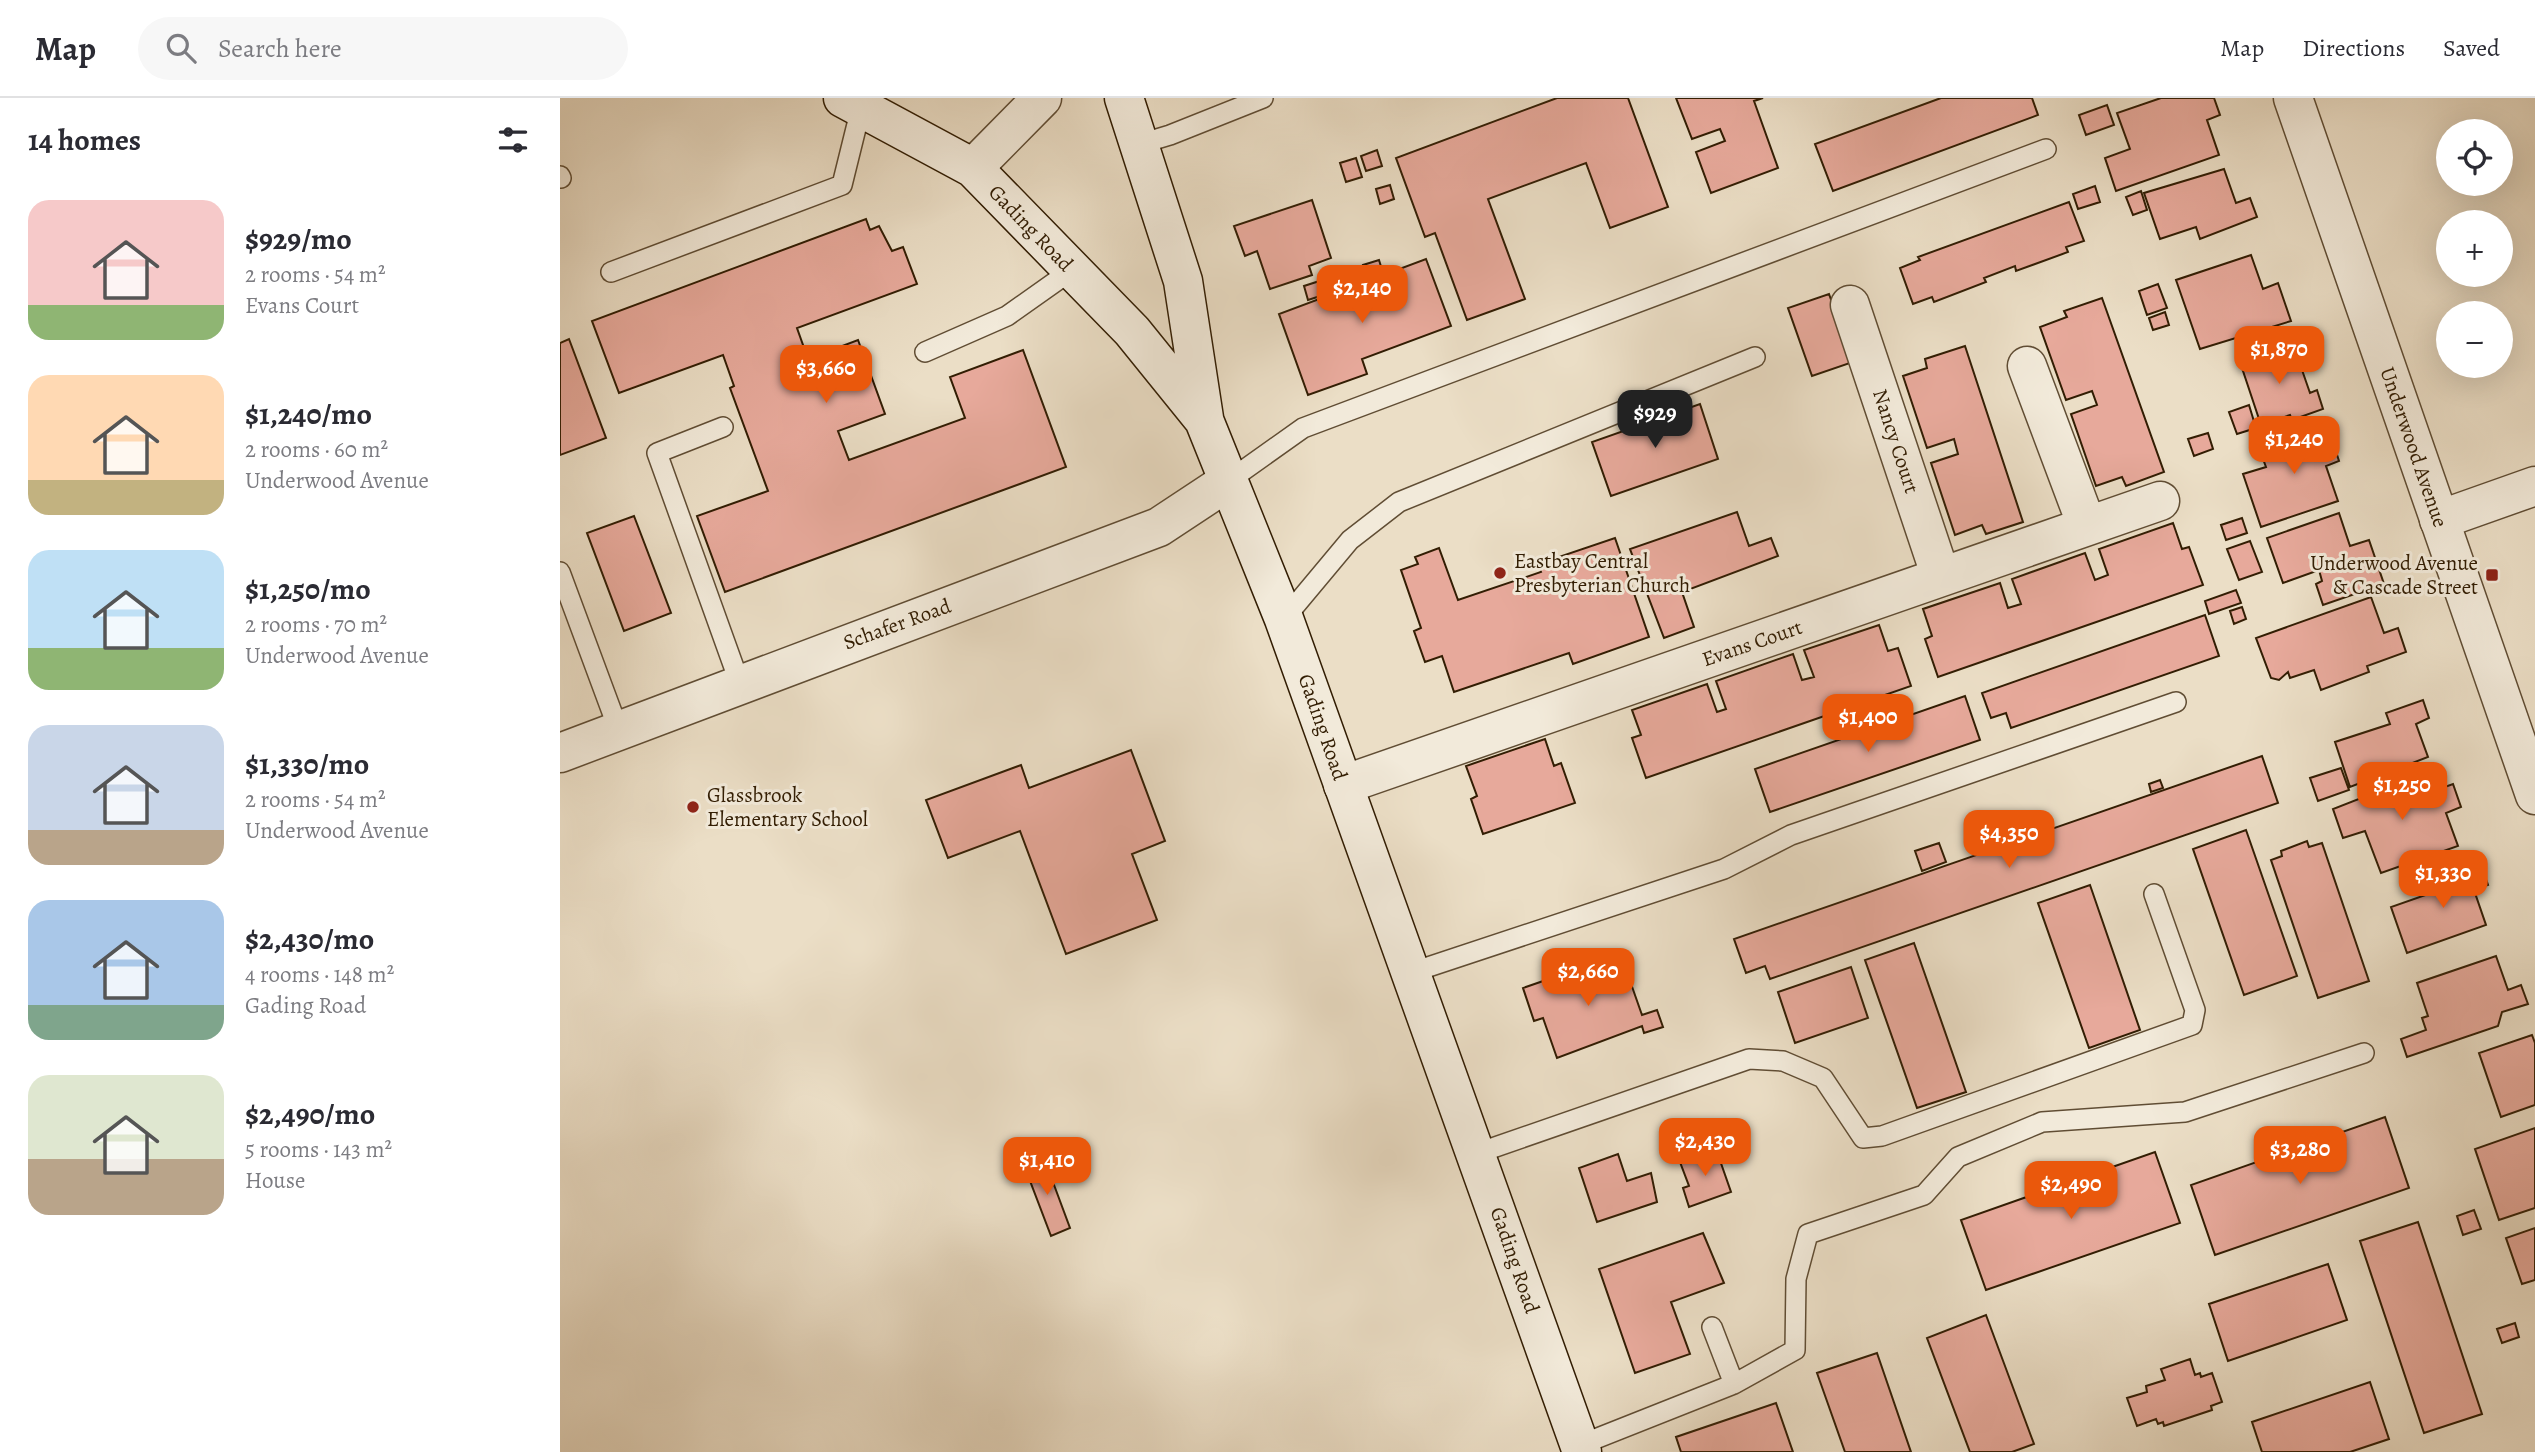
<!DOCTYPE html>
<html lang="en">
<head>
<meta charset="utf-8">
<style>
	body { margin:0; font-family:Alegreya,serif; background:#f7f7f7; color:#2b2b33; height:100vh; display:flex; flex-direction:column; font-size:26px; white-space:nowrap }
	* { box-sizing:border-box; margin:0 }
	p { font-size:23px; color:#7c7c81 }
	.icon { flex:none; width:38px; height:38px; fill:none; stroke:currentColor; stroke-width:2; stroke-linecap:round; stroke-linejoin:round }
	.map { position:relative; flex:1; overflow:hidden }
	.panel { display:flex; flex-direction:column; background:#fff; width:560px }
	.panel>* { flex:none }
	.controls { position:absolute; left:1876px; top:21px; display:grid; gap:14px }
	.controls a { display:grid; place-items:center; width:77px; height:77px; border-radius:50%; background:#fff; box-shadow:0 7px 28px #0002; font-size:35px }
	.price { position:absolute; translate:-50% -60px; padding:0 16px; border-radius:14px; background:#ea580c; color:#fff; font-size:23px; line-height:46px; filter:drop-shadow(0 2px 4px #0008) }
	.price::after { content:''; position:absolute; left:50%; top:42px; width:21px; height:16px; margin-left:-10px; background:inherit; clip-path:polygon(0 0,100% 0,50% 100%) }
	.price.on { background:#222; color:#fff }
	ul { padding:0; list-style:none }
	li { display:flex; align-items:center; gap:21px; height:175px; padding:0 28px }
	li span { display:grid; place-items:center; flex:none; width:196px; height:140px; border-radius:21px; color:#555 }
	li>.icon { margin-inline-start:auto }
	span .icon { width:84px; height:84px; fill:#fffc; stroke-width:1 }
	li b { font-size:30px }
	h2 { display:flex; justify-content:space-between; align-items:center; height:84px; padding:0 28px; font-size:30px }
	header { display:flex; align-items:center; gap:42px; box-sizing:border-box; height:98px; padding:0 35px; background:#fff; border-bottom:2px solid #e1e1e2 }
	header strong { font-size:33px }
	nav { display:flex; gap:38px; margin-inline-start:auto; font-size:24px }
	.search { width:490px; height:63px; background:#f7f7f7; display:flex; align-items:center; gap:18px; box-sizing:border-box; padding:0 24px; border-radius:38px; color:#7c7c81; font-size:26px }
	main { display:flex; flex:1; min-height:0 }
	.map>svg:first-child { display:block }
	.building { fill:#e7a99b; stroke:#321d03; stroke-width:2 }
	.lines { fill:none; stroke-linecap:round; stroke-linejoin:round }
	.service-casing { stroke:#604d34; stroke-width:22 }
	.minor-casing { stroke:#604d34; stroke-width:41 }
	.tertiary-casing { stroke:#604d34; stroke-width:41 }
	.secondary-casing { stroke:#321d03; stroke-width:41 }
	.service { stroke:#f2eada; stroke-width:19 }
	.minor { stroke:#f2eada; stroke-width:38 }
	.tertiary { stroke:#f2eada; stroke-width:38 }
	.secondary { stroke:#f2eada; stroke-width:38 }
	.poi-dot { fill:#8f2418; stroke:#f2eada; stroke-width:2.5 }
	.labels { text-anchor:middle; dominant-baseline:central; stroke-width:6; stroke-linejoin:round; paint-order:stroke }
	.street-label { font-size:21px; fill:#321d03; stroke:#f2eada }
	.poi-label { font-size:21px; fill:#321d03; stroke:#f2eada; text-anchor:start }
</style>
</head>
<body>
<header>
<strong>Map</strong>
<div class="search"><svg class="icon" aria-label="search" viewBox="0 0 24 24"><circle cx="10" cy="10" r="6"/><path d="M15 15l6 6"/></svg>Search here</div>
<nav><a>Map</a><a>Directions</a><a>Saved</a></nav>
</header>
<main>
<section class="panel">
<h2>14 homes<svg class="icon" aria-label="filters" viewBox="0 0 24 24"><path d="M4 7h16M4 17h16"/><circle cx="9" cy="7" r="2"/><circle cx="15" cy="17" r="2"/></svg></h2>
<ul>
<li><span style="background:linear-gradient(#f6c9c9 75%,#8fb573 0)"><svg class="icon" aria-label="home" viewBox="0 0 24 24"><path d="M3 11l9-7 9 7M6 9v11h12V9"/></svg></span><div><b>$929/mo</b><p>2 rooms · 54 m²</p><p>Evans Court</p></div></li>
<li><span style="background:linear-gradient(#ffd9b3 75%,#c2b280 0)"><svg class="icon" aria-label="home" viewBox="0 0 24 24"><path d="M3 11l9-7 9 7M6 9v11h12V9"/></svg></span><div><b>$1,240/mo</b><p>2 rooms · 60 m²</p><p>Underwood Avenue</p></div></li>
<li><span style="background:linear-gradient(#bfe0f5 70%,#8fb573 0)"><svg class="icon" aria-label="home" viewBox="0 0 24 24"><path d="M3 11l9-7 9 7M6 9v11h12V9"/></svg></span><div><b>$1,250/mo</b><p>2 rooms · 70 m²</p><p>Underwood Avenue</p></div></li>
<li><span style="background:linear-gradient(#c9d6e8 75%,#b9a48a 0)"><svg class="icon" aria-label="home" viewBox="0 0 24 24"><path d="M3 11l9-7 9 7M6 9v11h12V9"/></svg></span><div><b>$1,330/mo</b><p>2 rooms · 54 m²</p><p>Underwood Avenue</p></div></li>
<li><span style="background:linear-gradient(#a9c7e8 75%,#7fa58c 0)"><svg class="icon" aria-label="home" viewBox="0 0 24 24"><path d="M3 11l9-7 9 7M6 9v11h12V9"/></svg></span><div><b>$2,430/mo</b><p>4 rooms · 148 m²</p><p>Gading Road</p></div></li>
<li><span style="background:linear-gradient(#dfe7d0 60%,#b9a48a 0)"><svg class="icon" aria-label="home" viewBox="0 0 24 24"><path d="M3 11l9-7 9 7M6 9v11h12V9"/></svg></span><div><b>$2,490/mo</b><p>5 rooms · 143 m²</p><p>House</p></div></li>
</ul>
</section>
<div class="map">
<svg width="1975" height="1354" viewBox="0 0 1975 1354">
	<rect width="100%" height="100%" fill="#ebdec6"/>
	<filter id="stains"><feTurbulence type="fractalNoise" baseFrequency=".00286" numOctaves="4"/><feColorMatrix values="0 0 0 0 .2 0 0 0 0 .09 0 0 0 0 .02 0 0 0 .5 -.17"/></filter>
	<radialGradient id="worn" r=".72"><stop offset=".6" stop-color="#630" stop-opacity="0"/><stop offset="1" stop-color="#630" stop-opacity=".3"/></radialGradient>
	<path class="building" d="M997 0H1068L1108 109 1050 130 1026 65 928 101 965 201 907 222 875 135 865 139 836 60Z
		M1116 0H1203L1194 3 1218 70 1151 95 1136 54 1165 43 1160 31 1132 41Z
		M1381 0H1472L1478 17 1273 93 1255 46Z
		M1601 0H1654L1660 17 1647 22 1659 57 1556 93 1545 60 1570 51 1557 15Z
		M1547 7 1554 27 1526 37 1519 17Z
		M817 52 822 68 806 73 801 58Z
		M796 60 802 79 786 84 780 65Z
		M1664 71 1676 105 1690 100 1697 119 1640 141 1636 129 1600 141 1584 95Z
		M830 87 834 101 820 106 816 91Z
		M1535 88 1540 104 1518 111 1513 96Z
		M1581 93 1587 112 1573 117 1566 99Z
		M752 102 771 160 749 168 752 177 710 191 697 153 685 158 674 128Z
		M1509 104 1524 143 1506 149 1508 154 1456 173 1455 168 1424 180 1426 184 1374 204 1372 199 1353 206 1340 170 1360 162 1358 159Z
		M306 121 310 132 319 128 332 153 343 149 357 186 237 230 248 261 298 242 325 316 278 333 289 362 405 320 390 279 463 252 506 369 165 494 137 418 208 393 170 290 174 288 163 257 59 295 32 223Z
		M1691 157 1703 191 1718 185 1731 223 1640 251 1616 182Z
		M866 161 891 228 802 261 807 276 748 297 719 216Z
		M819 162 823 175 807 180 803 167Z
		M786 174 790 185 781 189 778 177Z
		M778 177 782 191 748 202 744 188Z
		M1598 186 1607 210 1587 217 1579 193Z
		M1269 196 1293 264 1252 278 1228 210Z
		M1542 200 1604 374 1566 388 1562 379 1536 388 1511 316 1537 307 1532 293 1506 302 1480 229 1507 219 1504 213Z
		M1605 214 1609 227 1593 232 1589 220Z
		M9 241 46 340 0 357V245Z
		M1733 246 1750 295 1757 292 1763 311 1732 322 1730 317 1701 327 1680 264Z
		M1405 248 1463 424 1426 436 1422 427 1395 437 1371 365 1398 356 1394 341 1367 350 1343 278 1367 270 1365 261Z
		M1140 306 1158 361 1051 398 1032 344Z
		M1689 307 1696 330 1677 336 1669 314Z
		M1767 326 1779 363 1766 368 1778 403 1701 429 1683 376 1706 369 1699 350Z
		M1648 335 1653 351 1634 358 1628 341Z
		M1177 414 1189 448 1211 440 1218 458 1122 494 1134 529 1104 540 1070 451Z
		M1779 415 1790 448 1809 442 1824 486 1763 507 1756 486 1762 483 1759 472 1723 485 1707 440Z
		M74 418 111 515 64 533 27 435Z
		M1682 420 1687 435 1666 442 1661 427Z
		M1613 425 1622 451 1629 449 1643 487 1378 579 1365 541 1372 538 1363 511 1440 485 1448 510 1461 506 1452 481 1525 455 1535 482 1548 477 1539 451Z
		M1055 440 1089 539 1013 566 1009 555 894 594 882 558 865 564 854 533 861 530 841 472 858 466 855 459 879 450 898 502 981 474 978 466Z
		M1690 443 1702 474 1679 482 1667 451Z
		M1676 492 1681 505 1649 516 1645 503Z
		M1811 499 1824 535 1838 530 1846 554 1807 568 1809 574 1761 592 1754 572 1730 580 1728 574 1719 582 1711 580 1696 540Z
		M1682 509 1686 521 1674 526 1670 513Z
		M1645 517 1659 558 1451 630 1446 615 1431 620 1422 595Z
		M1319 527 1328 553 1338 550 1351 588 1086 680 1072 640 1081 637 1072 612 1147 586 1157 614 1166 611 1156 583 1233 556 1242 582 1254 579 1244 552Z
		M1405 598 1420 642 1210 714 1195 671Z
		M1863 602 1869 620 1856 626 1868 659 1790 689 1775 644 1830 626 1826 615Z
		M985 641 994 668 1001 665 1015 705 923 736 911 701 917 698 906 668Z
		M571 652 605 743 572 756 597 822 506 856 460 733 388 760 366 702 461 667 469 690Z
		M1702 658 1718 705 1210 881 1205 868 1186 875 1174 841Z
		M1781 670 1789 692 1758 703 1750 680Z
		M1865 675 1871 694 1893 686 1901 709 1886 715 1898 748 1821 775 1805 733 1783 740 1773 711Z
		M1600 682 1603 690 1591 694 1589 686Z
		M1453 724 1458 739 1436 747 1431 732Z
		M1686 732 1737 878 1684 897 1633 751Z
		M1747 743 1749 749 1762 745 1809 883 1758 900 1711 762 1722 758 1721 753Z
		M1379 745 1386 764 1362 773 1355 753Z
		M1920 764 1928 787 1914 792 1926 827 1847 855 1831 809 1877 793 1882 777Z
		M1530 787 1580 932 1529 950 1478 805Z
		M1354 845 1406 994 1357 1010 1305 862Z
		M1936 858 1948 892 1961 887 1968 906 1942 914 1938 928 1847 959 1841 941 1866 932 1862 920 1868 918 1857 885Z
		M1063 863 1082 917 1097 912 1103 929 1084 935 1082 928 997 960 983 920 974 923 963 890 1015 872 1018 879Z
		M1291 869 1308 920 1235 945 1218 894Z
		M1972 937 1975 945V1007L1941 1019 1919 955Z
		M1825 1019 1849 1090 1655 1157 1631 1087Z
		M1975 1030V1110L1939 1122 1915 1051Z
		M1144 1031 1150 1049 1138 1053 1132 1035Z
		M1156 1051 1171 1094 1129 1109 1123 1090 1129 1088 1120 1064Z
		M1595 1054 1620 1125 1426 1192 1401 1122Z
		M1058 1056 1067 1083 1091 1075 1097 1104 1037 1124 1019 1070Z
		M484 1060 510 1130 491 1138 464 1067Z
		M1914 1112 1921 1131 1903 1137 1897 1118Z
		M1858 1124 1922 1316 1864 1335 1800 1143Z
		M1975 1130V1182L1962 1186 1946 1140Z
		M1143 1135 1164 1185 1111 1204 1130 1256 1075 1275 1039 1171Z
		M1768 1166 1787 1222 1668 1263 1649 1206Z
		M1426 1217 1474 1346 1452 1354H1410L1367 1240Z
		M1955 1225 1959 1239 1942 1245 1937 1231Z
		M1317 1255 1351 1354H1285L1257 1275Z
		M1630 1261 1635 1277 1640 1275 1641 1279 1652 1275 1662 1304 1651 1308 1652 1312 1604 1328 1603 1324 1598 1326 1596 1321 1577 1328 1567 1300 1587 1294 1586 1288 1605 1282 1601 1271Z
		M1810 1284 1829 1341 1790 1354H1702L1692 1324Z
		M1216 1305 1233 1354H1121L1116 1339Z"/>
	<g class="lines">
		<defs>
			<path id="service" d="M580 46 610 37 703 0
				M0 78 1 80
				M51 174 282 87 301 10
				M365 254 447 218 512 172
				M163 329 97 355 180 586
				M667 384 743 330 1486 51
				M0 474 59 633
				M724 521 790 442 839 404 1195 259
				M850 875 1164 771 1231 737 1616 604
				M918 1055 1189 961 1223 963 1263 980 1303 1040 1322 1038 1632 927 1635 912 1594 796
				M1174 1286 1235 1252 1236 1181 1248 1136 1364 1097 1398 1059 1482 1024 1625 1014 1804 955
				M1020 1347 1174 1286 1152 1229"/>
			<path id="minor" d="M1290 207 1381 479
				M1467 268 1527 428
				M1879 422 1975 388
				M783 687 1600 403"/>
			<path id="tertiary" d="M1733 0 1975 697
				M413 70 482 0
				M0 655 599 429 667 384"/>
			<path id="secondary" d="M283 0 413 70 572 233 644 322 724 521 1022 1354
				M564 0 623 183 644 320"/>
		</defs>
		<use href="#service" class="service-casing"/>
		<use href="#minor" class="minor-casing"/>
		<use href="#tertiary" class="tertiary-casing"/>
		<use href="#secondary" class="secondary-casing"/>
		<use href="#service" class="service"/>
		<use href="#minor" class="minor"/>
		<use href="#tertiary" class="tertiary"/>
		<use href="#secondary" class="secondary"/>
	</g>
	<g class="poi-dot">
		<circle cx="940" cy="475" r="7"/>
		<rect x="1925" y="470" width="14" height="14" rx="3.5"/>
		<circle cx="133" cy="709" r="7"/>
	</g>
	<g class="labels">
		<g class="street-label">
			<text transform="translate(471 130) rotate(46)">Gading Road</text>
			<text transform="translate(1336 343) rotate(72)">Nancy Court</text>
			<text transform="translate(1854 349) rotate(71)">Underwood Avenue</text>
			<text transform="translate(337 526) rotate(-20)">Schafer Road</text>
			<text transform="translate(1192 545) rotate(-19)">Evans Court</text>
			<text transform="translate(763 629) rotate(71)">Gading Road</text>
			<text transform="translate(955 1162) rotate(71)">Gading Road</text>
		</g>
		<g class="poi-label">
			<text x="954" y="463">Eastbay Central<tspan x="954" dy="24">Presbyterian Church</tspan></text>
			<text x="1918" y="465" text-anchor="end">Underwood Avenue<tspan x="1918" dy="24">&amp; Cascade Street</tspan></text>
			<text x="147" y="697">Glassbrook<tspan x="147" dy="24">Elementary School</tspan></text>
		</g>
	</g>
	<rect width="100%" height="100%" filter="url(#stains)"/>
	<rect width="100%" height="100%" fill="url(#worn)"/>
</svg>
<div class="controls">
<a><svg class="icon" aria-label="locate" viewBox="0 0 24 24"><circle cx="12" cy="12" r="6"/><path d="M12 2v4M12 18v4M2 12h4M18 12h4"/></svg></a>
<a>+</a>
<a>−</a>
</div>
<b class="price" style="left:802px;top:227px">$2,140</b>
<b class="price" style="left:1719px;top:288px">$1,870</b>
<b class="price" style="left:266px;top:307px">$3,660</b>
<b class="price on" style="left:1095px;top:352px">$929</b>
<b class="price" style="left:1734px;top:378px">$1,240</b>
<b class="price" style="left:1308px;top:656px">$1,400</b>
<b class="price" style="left:1842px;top:724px">$1,250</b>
<b class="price" style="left:1449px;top:772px">$4,350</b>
<b class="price" style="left:1883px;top:812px">$1,330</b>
<b class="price" style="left:1028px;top:910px">$2,660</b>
<b class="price" style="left:1145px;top:1080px">$2,430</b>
<b class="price" style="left:1740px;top:1088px">$3,280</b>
<b class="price" style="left:487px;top:1099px">$1,410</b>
<b class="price" style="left:1511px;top:1123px">$2,490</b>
</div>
</main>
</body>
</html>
